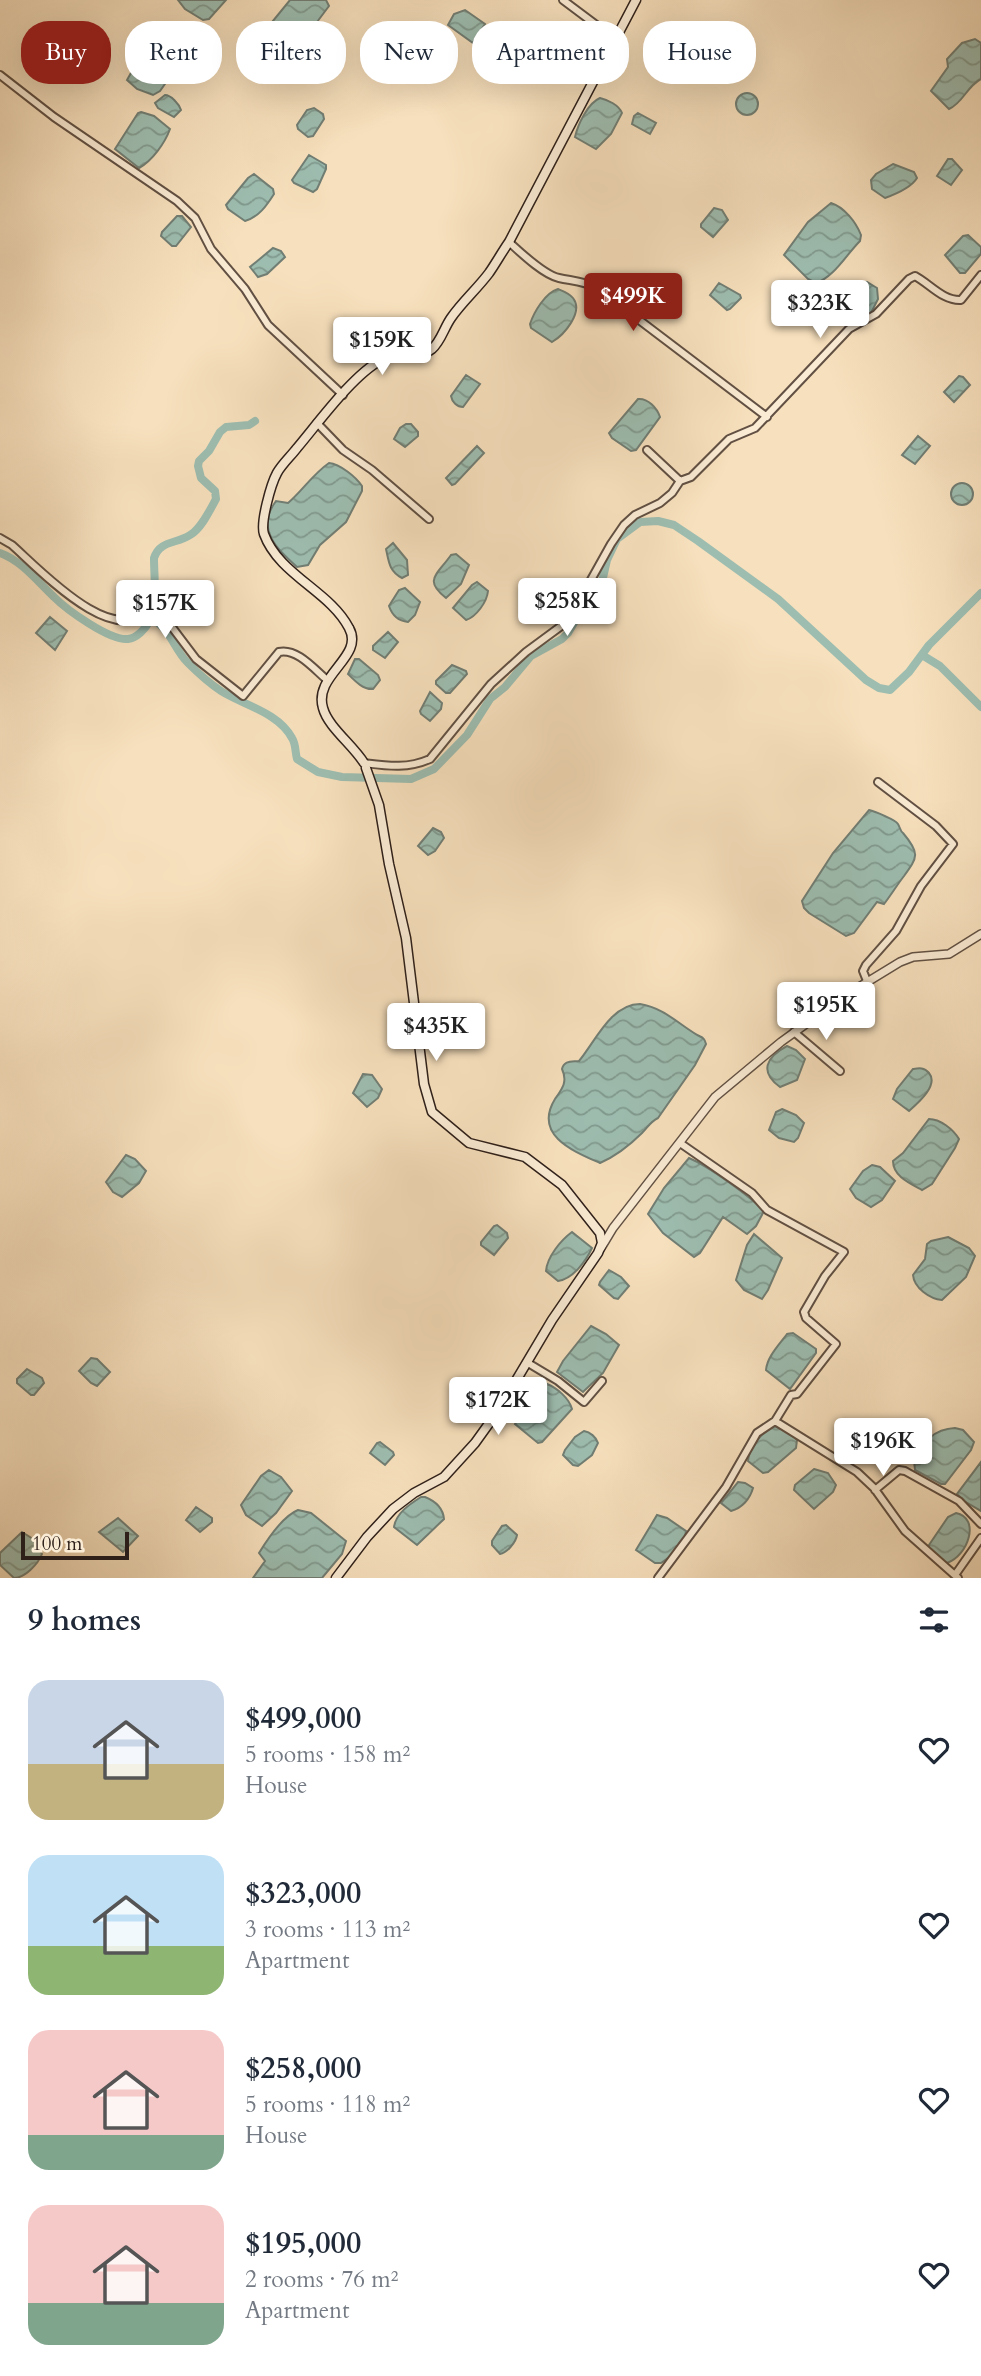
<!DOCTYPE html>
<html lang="en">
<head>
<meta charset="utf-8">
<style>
	body { margin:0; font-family:Cardo,serif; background:#f2f2f3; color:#1f2937; height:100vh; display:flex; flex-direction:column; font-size:26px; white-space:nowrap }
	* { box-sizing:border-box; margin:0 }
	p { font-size:23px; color:#747a83 }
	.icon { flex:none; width:38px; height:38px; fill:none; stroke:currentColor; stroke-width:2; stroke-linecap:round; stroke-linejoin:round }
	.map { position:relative; height:1578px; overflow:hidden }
	.sheet { display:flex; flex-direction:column; background:#fff; flex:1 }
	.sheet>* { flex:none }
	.hud { position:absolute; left:21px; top:21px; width:940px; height:63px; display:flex; gap:14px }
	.scale { position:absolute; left:21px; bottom:18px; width:108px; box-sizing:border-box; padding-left:7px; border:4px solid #2f201a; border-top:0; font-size:19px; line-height:24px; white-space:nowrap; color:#2f201a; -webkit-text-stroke:5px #faebd4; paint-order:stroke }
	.price { position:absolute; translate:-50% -60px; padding:0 16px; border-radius:7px; background:#fff; color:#222; font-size:23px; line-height:46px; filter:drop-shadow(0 2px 4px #0008) }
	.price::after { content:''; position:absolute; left:50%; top:42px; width:21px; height:16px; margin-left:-10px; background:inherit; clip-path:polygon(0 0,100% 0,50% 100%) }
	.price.current { background:#8f2418; color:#fff }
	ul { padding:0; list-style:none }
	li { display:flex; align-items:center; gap:21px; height:175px; padding:0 28px }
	li span { display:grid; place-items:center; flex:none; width:196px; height:140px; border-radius:21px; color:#555 }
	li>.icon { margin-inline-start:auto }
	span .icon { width:84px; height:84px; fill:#fffc; stroke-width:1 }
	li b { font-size:30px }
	h2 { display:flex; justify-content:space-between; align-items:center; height:84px; padding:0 28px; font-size:30px }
	.tag { padding:0 24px; border-radius:28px; background:#fff; box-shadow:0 7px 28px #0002; font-size:24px; line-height:63px }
	.tag.current { background:#8f2418; color:#fff }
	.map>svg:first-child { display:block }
	.water { fill:url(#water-waves); stroke:#717e74; stroke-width:2 }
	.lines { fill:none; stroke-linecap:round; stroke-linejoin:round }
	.canal { stroke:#9dbdb0; stroke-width:8 }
	.minor-casing { stroke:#615043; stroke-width:10 }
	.tertiary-casing { stroke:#615043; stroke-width:10 }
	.secondary-casing { stroke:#2f201a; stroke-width:11 }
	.minor { stroke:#faebd4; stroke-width:6 }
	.tertiary { stroke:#faebd4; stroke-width:7 }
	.secondary { stroke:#faebd4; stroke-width:8 }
</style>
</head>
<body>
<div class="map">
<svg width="981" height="1578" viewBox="0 0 981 1578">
	<defs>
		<pattern id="water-waves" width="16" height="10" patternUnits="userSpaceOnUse" patternTransform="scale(1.75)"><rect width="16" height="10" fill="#9dbdb0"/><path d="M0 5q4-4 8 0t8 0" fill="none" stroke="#80998e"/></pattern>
	</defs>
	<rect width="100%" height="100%" fill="#f7e0bd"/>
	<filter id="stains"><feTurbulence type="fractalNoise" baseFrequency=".00286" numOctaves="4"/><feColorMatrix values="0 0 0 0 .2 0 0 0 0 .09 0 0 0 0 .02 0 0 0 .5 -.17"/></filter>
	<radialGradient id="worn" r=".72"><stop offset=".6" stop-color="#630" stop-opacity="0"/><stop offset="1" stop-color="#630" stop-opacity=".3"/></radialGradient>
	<path class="water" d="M178 0H226L209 19 203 20 185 9Z
		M290 0H326L329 6 293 54 289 56 280 51 266 35 268 27Z
		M465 10 485 24 473 43 448 25 454 14Z
		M975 39 981 43V79C967 86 963 103 949 109L931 91 948 67 947 59 962 43Z
		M150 45C160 45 174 56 179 64L160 91 153 95 137 89 127 80 141 55Z
		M270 57 275 58 288 71 289 76 282 82H278L262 67 263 63Z
		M736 104a11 11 0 1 1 22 0a11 11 0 1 1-22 0Z
		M165 95C171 95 179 104 181 110L174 117 158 108 155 103Z
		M600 98C608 100 619 105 622 113L611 134 596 149 575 137C578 124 588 103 600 98Z
		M314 108 323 114 324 119 313 136 308 137 298 129 297 125 307 110Z
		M141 112 154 116 170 129C165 143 152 161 139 168L115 149 138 113Z
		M638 113 656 123 650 134 632 124 634 116Z
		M309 155 326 165V169L317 189 313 192 294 183 292 180Z
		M948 159H952L962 170 951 185 937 176Z
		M893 164 914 172 917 178C911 188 896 194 885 198L872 189 871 180 876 174Z
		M254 174 273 189 274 194C267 205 259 217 245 221L228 209 226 205 248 178Z
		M831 203C844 207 856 222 861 235L860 241C846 255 834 277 816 283L808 279 784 255 808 222Z
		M714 208 722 210 728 220 713 237 701 227V224Z
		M177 216H182L191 227 176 246H172L161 236 162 232Z
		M968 235 981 247V254L965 273H960L945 255 963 236Z
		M273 248 281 251 285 257 267 274 258 277 250 267Z
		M861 282H867L877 288 878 299 871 313C860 317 851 317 846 306Z
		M719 283 740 295 741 298 730 309 727 310 710 295Z
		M558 289C563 291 569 293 573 298 584 312 564 335 552 342L531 328 530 324C534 312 545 293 558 289Z
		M466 375 480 384 463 407C457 407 452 402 451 396Z
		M959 376 963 377 970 385 954 402 944 392Z
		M638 399C648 398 657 408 660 417L636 450 631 451 612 438 609 433Z
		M406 424H411L418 432V436L405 447 394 439 400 428Z
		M918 436 930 446 915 464 902 455Z
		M477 446 484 453 455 484 452 485 446 478Z
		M329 463C340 464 356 477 362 486V491L346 522 320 545 308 565 297 567C277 549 255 529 276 501L288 503C302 491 313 474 329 463Z
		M951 494a11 11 0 1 1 22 0a11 11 0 1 1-22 0Z
		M393 543 407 560 408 575 402 578C389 571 389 562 386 549Z
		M456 554 469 565 461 584 446 598C423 580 437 575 451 555Z
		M477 582 488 591C487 602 476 617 466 620L453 608 472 585Z
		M405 588 420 602 415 615 408 622C398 621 392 615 389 606L399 590Z
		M50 617 67 631 55 650 36 633Z
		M388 632 398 642 385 658 373 650V646Z
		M355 659H359L378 675 380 680 373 689C363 690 354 680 348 674Z
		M452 665 466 671 467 674 450 693H446L436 684V681Z
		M430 692 442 703 441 709 430 721 421 714 420 711Z
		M869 810C874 811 896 820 898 824 900 827 900 831 903 833 920 853 918 857 904 876 897 885 891 895 884 904L877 902 854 933 846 936 809 913 804 908 802 901 833 853Z
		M433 828 441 832 444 838 435 851 428 855 418 846Z
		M640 1004C663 1008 675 1021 694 1033 701 1038 704 1036 706 1044L695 1065 658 1118C650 1122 648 1127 642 1133 629 1146 616 1156 600 1163 573 1151 533 1135 555 1099 562 1089 568 1082 562 1069 564 1060 572 1062 579 1061 595 1042 611 1004 640 1004Z
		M787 1046 796 1050 805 1059 797 1080 780 1087C759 1072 766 1057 787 1046Z
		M913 1069C919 1068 924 1067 929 1073 939 1085 918 1103 909 1111L893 1099 897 1089Z
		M363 1074 372 1075 382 1089 378 1098 367 1107 353 1093Z
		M782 1109 796 1115 804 1123 798 1138 794 1142 779 1138 769 1130 776 1112Z
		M929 1119C940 1119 953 1129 959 1139L955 1148 932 1184 922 1190C909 1183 893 1176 893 1161L903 1153Z
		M126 1155 135 1159 146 1171 139 1183 122 1197 113 1192 106 1182Z
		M689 1158C708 1166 750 1196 764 1211L756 1226 747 1234 723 1217 700 1253 694 1257 663 1233 648 1214 664 1188Z
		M872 1165 880 1167 895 1181 882 1200 871 1207 856 1198 850 1189 863 1171Z
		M497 1225 507 1233 508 1238 494 1255 481 1245V1242L494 1226Z
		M572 1232 592 1248C586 1261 573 1279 558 1281L546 1271C547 1257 561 1240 572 1232Z
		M754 1234 782 1258 768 1290 762 1299 744 1290 736 1280 747 1245Z
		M948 1237 969 1248 975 1256 966 1277 942 1300C930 1299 914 1288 913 1275L925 1259 927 1244 931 1241Z
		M609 1270 621 1277 629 1286 618 1299 614 1298 599 1285 600 1282Z
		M591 1326 606 1334 619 1345 603 1373 583 1392 557 1372 563 1361Z
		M793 1333 816 1349V1353L790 1389 766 1370C767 1357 779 1345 787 1334Z
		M91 1358 97 1359 110 1372 97 1386 91 1383 79 1371Z
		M27 1369 42 1378 44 1383 34 1395H31L17 1383V1379Z
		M465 1379 482 1392V1395L473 1404 457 1390Z
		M547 1384C557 1388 569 1398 572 1409L542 1442 538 1443 515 1424 538 1393Z
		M774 1426 791 1433 797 1440 796 1448 768 1472 763 1473 748 1461C749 1447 762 1432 774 1426Z
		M955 1428 963 1430 974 1442 971 1450 945 1484H941L915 1470 914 1460C924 1442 933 1429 955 1428Z
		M584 1431C590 1432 596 1437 598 1443L592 1455 578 1466 573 1465 563 1455 565 1450 575 1437Z
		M380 1442 393 1452 394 1455 385 1465 370 1453 377 1443Z
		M981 1462V1511L964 1501 957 1494Z
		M814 1469 828 1473 836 1485 833 1492 814 1509 794 1490 795 1485Z
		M269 1470 281 1477 292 1491 276 1513 262 1526 246 1515 241 1505 261 1476Z
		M738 1482 745 1483 753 1488C750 1499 742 1508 731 1511L721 1503Z
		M421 1497H425C435 1501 443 1508 444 1519L417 1545 394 1527C396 1513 410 1504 421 1497Z
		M196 1507 212 1518V1522L200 1532 186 1520Z
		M298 1510 311 1513 346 1541 342 1554 322 1578H253L265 1561 259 1553C267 1540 283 1516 298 1510Z
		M956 1513C981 1518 968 1556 947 1563L940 1561 929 1550V1545L948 1517Z
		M657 1515 667 1518 686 1531C685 1544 672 1556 661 1563H655L636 1550Z
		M118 1518 138 1536 123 1552 99 1532Z
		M506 1525 517 1535C516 1542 507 1553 500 1554L492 1545V1541L502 1526Z
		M22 1532 33 1539 42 1554C38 1564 25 1578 14 1578L0 1565V1553Z"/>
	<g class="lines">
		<path class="canal" d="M0 553C22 561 37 581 54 597 67 610 110 641 128 639 137 638 145 629 149 622 158 603 154 579 154 558 160 540 177 544 190 535 201 529 210 510 216 499L215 491 201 478 198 466 199 461 209 451 220 432 226 427 249 425 255 421
			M150 618C170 627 173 648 188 663 198 673 209 683 221 691 243 705 278 712 292 738 296 744 295 752 297 759L318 772 342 777 411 779 434 769 467 735 490 699 505 687 531 656 562 639 568 633 578 616 594 599 602 582 607 560 617 539 640 522 658 521 674 525 698 541 778 599 866 680 879 688 890 690 909 672 929 645 981 593
			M922 655 940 666 981 707"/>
		<defs>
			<path id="minor" d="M563 0 615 39
				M0 75 54 117 177 201 195 218 211 249 245 289 268 325 343 395
				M509 242C521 253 544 275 559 278 573 281 584 281 597 288L767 417
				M317 423 343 450 372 470 429 519
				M680 481 691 477 729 439 755 428 849 329 876 314 909 279 915 276C930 284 943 301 961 300L981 275
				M0 538 12 545C38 568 119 655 149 605L162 614 196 659 243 696 279 652C297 648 314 669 327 680
				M364 763C388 766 407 769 430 759L491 684 526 652 568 621 611 544 624 525 635 515 660 503 672 493 680 481 647 450
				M867 981 863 971 866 965 896 931 921 886 953 844 936 826 878 782
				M794 1032 840 1071
				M528 1363 558 1381 584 1402 602 1381
				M775 1421 857 1472 874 1488 905 1531 958 1578
				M875 1490 899 1470 905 1471 959 1501 981 1524
				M955 1575 981 1538
				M658 1578 726 1487 757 1433 775 1421 791 1395 797 1394 836 1344 806 1318 804 1312 825 1276 844 1252 767 1210 752 1193 680 1143"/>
			<path id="tertiary" d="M601 1248 613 1228 715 1097 781 1042 846 995 900 962 913 957 949 954 981 934"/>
			<path id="secondary" d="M364 763C353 745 328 727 323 708 313 675 365 657 349 628 330 591 279 575 264 534 260 523 271 484 277 473 282 464 291 456 297 448 319 422 352 376 381 360 398 351 417 361 432 349 441 341 444 328 451 318 462 302 477 289 489 273 496 263 502 252 509 242L636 0
				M336 1578 367 1537 393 1509 414 1493 444 1477 475 1443 498 1411 552 1320 598 1253 602 1243 600 1233 562 1185 525 1157 469 1143 432 1112 424 1084 406 938 389 864 379 805 366 768"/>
		</defs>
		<use href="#minor" class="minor-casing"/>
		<use href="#tertiary" class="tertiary-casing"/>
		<use href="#secondary" class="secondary-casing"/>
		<use href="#minor" class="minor"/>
		<use href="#tertiary" class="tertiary"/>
		<use href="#secondary" class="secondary"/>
	</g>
	<rect width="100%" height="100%" filter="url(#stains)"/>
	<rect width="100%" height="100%" fill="url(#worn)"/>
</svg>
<div class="scale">100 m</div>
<b class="price current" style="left:633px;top:333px">$499K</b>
<b class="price" style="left:820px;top:340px">$323K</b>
<b class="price" style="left:382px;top:377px">$159K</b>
<b class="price" style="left:567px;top:638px">$258K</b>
<b class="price" style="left:165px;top:640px">$157K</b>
<b class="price" style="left:826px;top:1042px">$195K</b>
<b class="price" style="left:436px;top:1063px">$435K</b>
<b class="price" style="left:498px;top:1437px">$172K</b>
<b class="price" style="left:883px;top:1478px">$196K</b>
<div class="hud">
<a class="tag current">Buy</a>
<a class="tag">Rent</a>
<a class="tag">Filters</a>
<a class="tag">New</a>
<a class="tag">Apartment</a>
<a class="tag">House</a>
</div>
</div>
<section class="sheet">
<h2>9 homes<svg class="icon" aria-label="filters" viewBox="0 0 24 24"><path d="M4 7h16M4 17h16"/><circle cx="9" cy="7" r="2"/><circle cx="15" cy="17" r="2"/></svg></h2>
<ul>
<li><span style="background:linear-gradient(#c9d6e8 60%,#c2b280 0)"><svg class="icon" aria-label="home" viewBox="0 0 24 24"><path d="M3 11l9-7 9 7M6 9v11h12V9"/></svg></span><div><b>$499,000</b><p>5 rooms · 158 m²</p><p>House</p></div><svg class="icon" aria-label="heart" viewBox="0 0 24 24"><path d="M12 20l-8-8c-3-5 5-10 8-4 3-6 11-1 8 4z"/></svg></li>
<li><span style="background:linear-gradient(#bfe0f5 65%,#8fb573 0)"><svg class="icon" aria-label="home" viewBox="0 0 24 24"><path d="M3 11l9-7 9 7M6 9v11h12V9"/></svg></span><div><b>$323,000</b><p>3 rooms · 113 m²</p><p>Apartment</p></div><svg class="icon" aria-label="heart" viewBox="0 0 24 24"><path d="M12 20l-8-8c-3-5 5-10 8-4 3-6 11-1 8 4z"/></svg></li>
<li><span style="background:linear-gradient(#f6c9c9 75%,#7fa58c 0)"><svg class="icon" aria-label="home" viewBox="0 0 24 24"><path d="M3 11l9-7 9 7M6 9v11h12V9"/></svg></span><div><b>$258,000</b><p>5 rooms · 118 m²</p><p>House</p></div><svg class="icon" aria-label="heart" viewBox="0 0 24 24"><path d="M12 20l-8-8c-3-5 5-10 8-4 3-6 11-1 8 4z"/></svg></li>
<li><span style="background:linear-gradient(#f6c9c9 70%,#7fa58c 0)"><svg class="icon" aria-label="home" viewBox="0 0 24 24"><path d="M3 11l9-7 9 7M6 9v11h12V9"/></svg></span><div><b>$195,000</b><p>2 rooms · 76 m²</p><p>Apartment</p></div><svg class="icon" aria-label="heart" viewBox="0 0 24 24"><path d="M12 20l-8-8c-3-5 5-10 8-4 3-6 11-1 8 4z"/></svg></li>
</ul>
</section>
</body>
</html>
